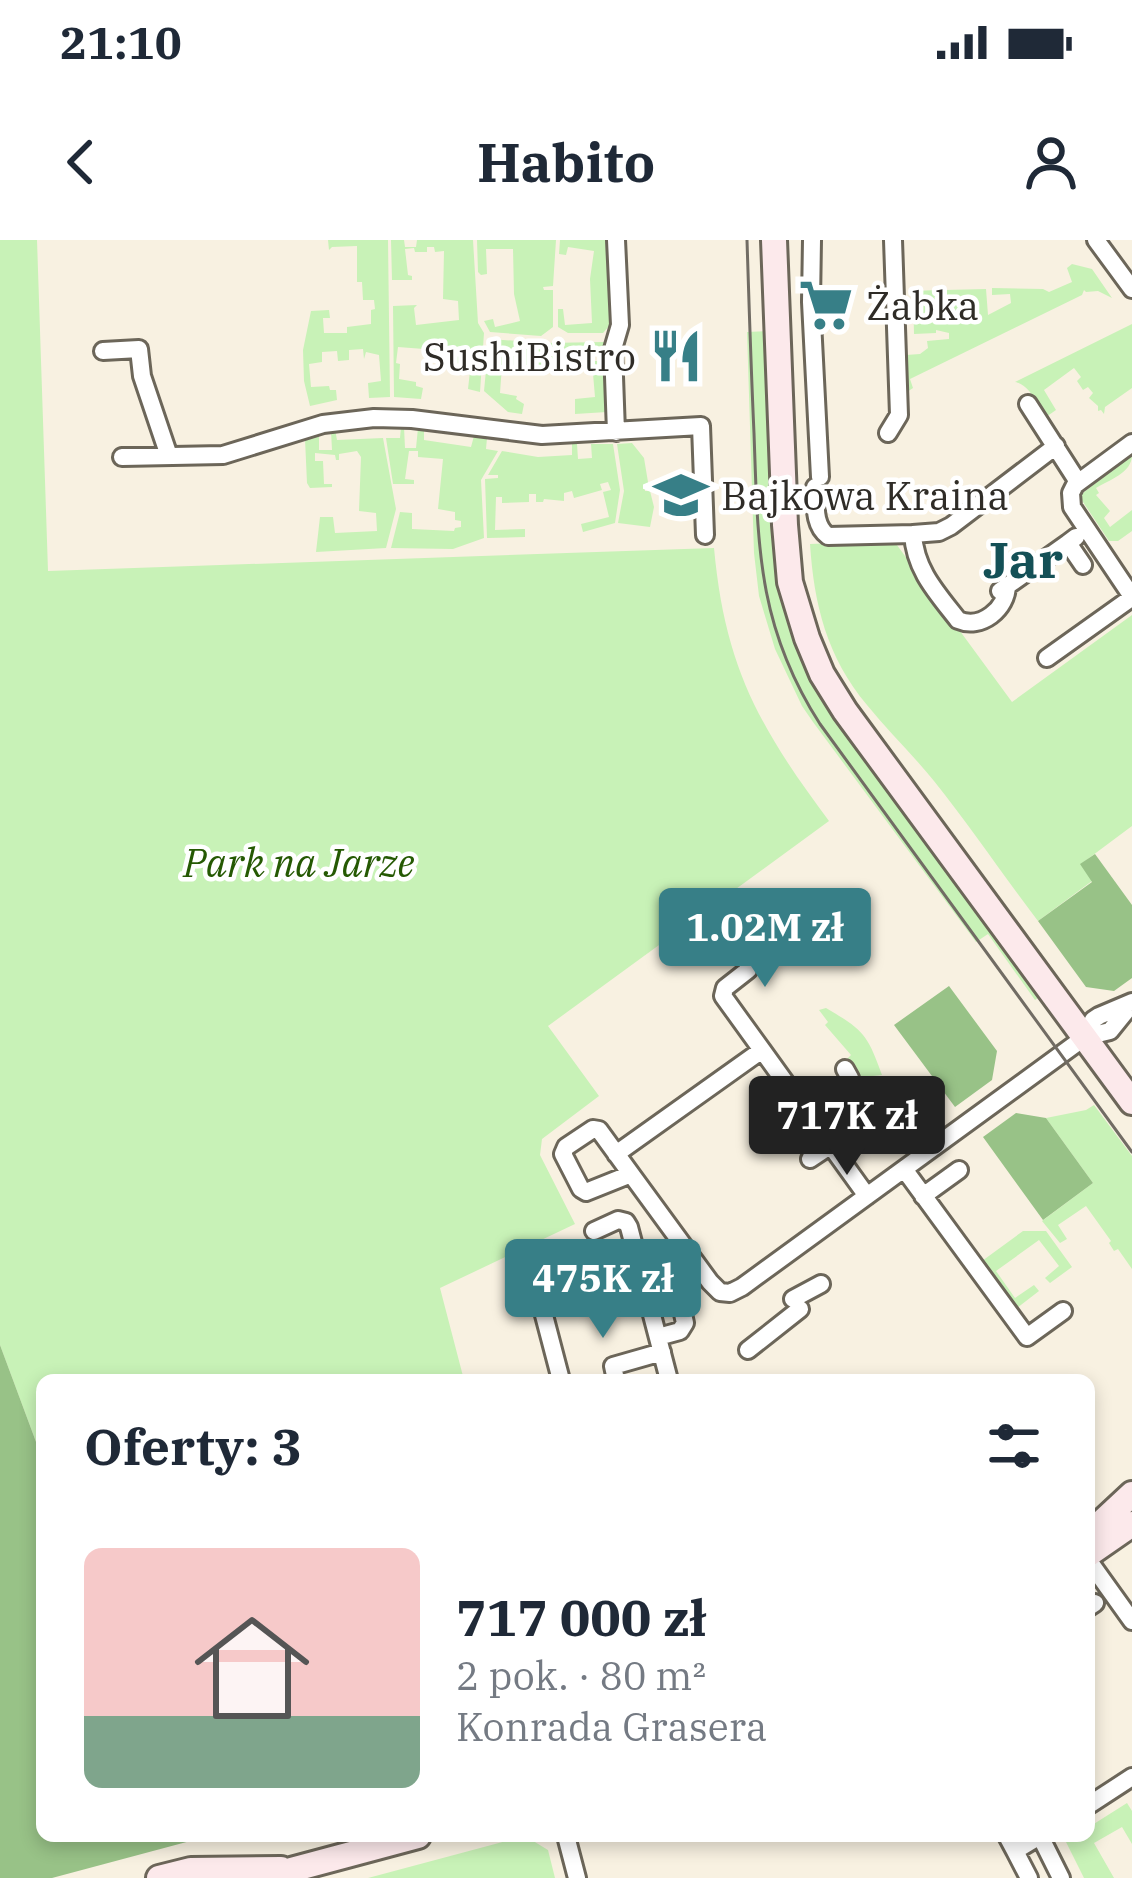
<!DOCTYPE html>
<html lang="pl">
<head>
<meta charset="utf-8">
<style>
	body { margin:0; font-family:"IBM Plex Serif",serif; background:#f2f2f3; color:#1f2937; height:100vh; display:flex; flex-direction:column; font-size:45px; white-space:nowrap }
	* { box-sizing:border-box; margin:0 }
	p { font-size:39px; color:#747a83 }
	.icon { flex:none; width:66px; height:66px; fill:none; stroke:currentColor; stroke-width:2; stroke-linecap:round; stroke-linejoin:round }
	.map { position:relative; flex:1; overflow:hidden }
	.details { position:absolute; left:36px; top:1134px; width:1059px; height:468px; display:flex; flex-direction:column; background:#fff; border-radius:18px; box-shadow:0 6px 18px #0003 }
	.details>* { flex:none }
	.price { position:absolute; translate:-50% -102px; padding:0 27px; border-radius:12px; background:#377f87; color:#fff; font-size:39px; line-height:78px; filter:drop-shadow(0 3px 6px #0008) }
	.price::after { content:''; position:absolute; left:50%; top:72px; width:36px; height:27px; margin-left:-18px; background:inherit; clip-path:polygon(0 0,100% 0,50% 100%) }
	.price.selected { background:#222; color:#fff }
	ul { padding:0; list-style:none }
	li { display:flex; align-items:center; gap:36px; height:300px; padding:0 48px }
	li span { display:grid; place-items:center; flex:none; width:336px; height:240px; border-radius:18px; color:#555 }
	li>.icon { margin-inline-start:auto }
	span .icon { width:144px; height:144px; fill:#fffc; stroke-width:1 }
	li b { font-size:51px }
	h2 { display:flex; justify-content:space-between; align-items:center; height:144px; padding:0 48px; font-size:51px }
	.status { display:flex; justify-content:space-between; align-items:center; height:84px; padding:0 60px; background:#fff; direction:ltr }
	.status svg { height:33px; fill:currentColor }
	header { display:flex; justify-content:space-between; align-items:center; height:156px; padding:0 48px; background:#fff; font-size:54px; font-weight:700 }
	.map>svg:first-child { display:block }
	.green { fill:#c8f2b7 }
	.forest { fill:#98c287 }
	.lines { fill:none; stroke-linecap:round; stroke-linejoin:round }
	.street-casing { stroke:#6c6659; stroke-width:22 }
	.secondary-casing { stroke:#6c6659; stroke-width:30 }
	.street { stroke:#fff; stroke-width:16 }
	.secondary { stroke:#fce9eb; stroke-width:24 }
	.tram { stroke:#716c64; stroke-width:3 }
	.labels { text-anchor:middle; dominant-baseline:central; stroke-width:9; stroke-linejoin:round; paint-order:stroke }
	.poi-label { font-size:39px; fill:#2f2c27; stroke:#fff; text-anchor:start }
	.park-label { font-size:39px; font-style:italic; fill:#255903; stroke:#fff }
	.district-label { font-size:51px; font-weight:bold; fill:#145056; stroke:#fff }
</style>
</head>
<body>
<div class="status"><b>21:10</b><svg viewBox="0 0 49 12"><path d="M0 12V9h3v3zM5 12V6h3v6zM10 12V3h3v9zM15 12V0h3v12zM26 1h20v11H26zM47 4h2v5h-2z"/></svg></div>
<header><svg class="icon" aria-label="back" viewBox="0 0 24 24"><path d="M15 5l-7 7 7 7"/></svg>Habito<svg class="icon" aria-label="person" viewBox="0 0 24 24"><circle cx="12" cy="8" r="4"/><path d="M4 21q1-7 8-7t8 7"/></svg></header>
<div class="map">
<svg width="1132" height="1638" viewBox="0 0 1132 1638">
	<rect width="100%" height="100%" fill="#f8f1e1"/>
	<path class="green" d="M0 0H37L48 331 714 308C725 427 759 487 829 581L548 786 599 856 542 899 540 915 575 984 440 1048 464 1140H42V1218L0 1105Z
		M328 0H388L390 157 369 158 368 143 381 141 379 115 366 112 364 119 363 109 349 110V120L338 121 337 111 322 112V122L309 124 311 147 329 146 330 150H336L337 160 310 166 304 141 303 110 311 71 329 70 330 78H323L324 93H347V87L371 84V70L375 69 374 60H363L362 42H357V6L332 7 329 10Z
		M391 0H404L405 7H416L417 0H473L478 83 484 93 480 152 468 149 471 122 457 123V117L442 118V111L433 110 432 115 424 113V109L398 107 396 123 400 124 399 139 416 142V146L423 148 421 159 394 157 393 66 417 65 414 68 416 85 459 80 458 61 443 59 444 11 435 12 434 7H427V12H415L414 8 405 9 408 35 412 36V40H392Z
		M477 0H556L553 46 543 47 544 50H553V87L541 96 490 92 484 81 493 79 495 87 520 81 514 54 513 9H486L487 34 481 35 478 32Z
		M560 0H607L610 85 603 93H568L558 87V69H563L565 85 592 83 590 39 594 11 568 7 566 15 559 14Z
		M1072 24 1092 29 1112 58 1098 51 1086 52 1084 50 1082 55 910 139 913 148 907 152 906 115 920 114 928 108 927 101 949 99V93L936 90V93L914 94 913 51 938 50 940 58 944 57V50L986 49 988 75 1011 63 1010 54 992 55V48L1043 49 1049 52 1072 42 1067 28Z
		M1132 84V148L1105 167 1104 174 1101 170 1098 171V166L1089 158 1093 153 1088 147 1083 150 1077 141 1081 137 1074 128 1044 150 1056 170 1046 177C1038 165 1030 145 1015 142Z
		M770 91 791 376 1043 754 1035 760 988 694 976 702 813 482 802 466 775 409 759 356 754 313 747 92Z
		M489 99 547 103 604 102 608 106 587 108 586 121H603L606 128 607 172 575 174V159L595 157 592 122H580V129L570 130 568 127 549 131 526 128 525 125H502L500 153 517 156 516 159 524 164 522 174 508 172 484 151Z
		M401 187H404L405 208H416L418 188 424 189V200L471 207 474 196 487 198 486 209 498 211 481 240 484 298 453 309 391 308 400 272 412 273V289L454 291 455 288 461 287V281L455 280V272L438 269 443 219 418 217V211H409L405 239 414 240V244H393L386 198H400Z
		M335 189 337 200 383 198 396 269 386 308 316 312 320 277H333L335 293 377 291 376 273 359 271 361 217 357 211 339 214V220H336L335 215 315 213V221H323L324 244H332V247L310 248 307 243 305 199 315 193 319 194V210H332L331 191Z
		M572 201 577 204 578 219 592 218 591 204H613L620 250 615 283 583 292 581 284 609 277 603 252 611 250 608 242 600 244 602 250 574 258 572 251 564 253V261L544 259 543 262H536V254H529V262L502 263V257H496L495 290 525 289V297L487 298 485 239 498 238V235H488L502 211 538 217 572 215Z
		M632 203 644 218 649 248H645V251H650L654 267 650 287 618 283 624 251 617 204Z
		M1132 215C1132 233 1109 240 1096 248L1099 253 1096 255 1110 271 1104 278 1110 287 1132 270V291L1118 301H1109L1079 256Z
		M894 301 1012 462 1132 375V586L1081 624 1092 641 1038 681C1003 635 970 586 934 541 913 515 888 491 867 465 827 417 814 365 810 304Z
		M826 768C863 790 867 793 882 835L873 836 865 841 880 839C884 863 879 865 860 879L844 856 829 865 827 864 861 839 847 819 851 815 825 785 828 782 819 770Z
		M1094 865 1132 916V1029L1118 1009 1114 1011 1109 1003 1111 1001 1086 966 1058 985 1067 999 1060 1003 1042 981 1093 943 1046 878 1086 870Z
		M1023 991H1046L1072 1027 1050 1043 1045 1038 1059 1026 1039 1000 996 1031 1015 1058 1034 1045 1039 1051 1017 1068 982 1021Z
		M1127 1563 1132 1571V1604L1122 1587 1094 1603 1114 1638H1084L1066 1602 1075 1596H1089V1587Z
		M525 1596 548 1610 555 1638H368Z"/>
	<path class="forest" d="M1095 614 1132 665V738L1114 751 1086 747 1038 681 1092 642 1080 624Z
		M949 746 997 811 992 840 955 867 894 785Z
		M1016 873 1046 878 1093 943 1043 980 983 897Z
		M0 1105 42 1218V1596H209L52 1638H0Z"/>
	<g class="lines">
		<defs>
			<path id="street" d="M616 0 620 85 613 109 616 192
				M812 0 811 62 820 237
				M1096 0 1132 49
				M103 111 139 109 142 136 169 216
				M1028 164 1078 242
				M888 193 899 175 893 0
				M122 217 223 215 323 184 374 178 412 179 542 195 701 186 705 295
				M815 247C816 264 813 285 828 296L913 294
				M1076 297 1068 303 1083 325
				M1007 345C1007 369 981 390 958 380 937 353 915 330 913 294L939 292 951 286 1056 206
				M1000 351 1068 303
				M1047 418 1127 361 1131 355 1072 267 1071 253 1075 245 1132 203
				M744 715 747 719 748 730 725 748 723 756 762 810
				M1085 797 1110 791 1131 765
				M767 865 790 849
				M806 872 848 842 850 838 845 829
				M593 889 599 890 631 934 586 952 581 949 563 914 566 907Z
				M616 914 762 810 867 956
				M810 919 831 905
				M904 929 1027 1097 1063 1071
				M631 934 710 1042 720 1052 730 1053 742 1047 1085 797 1093 780 1099 776 1132 762
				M923 956 959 930
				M594 991 618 980 626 982 629 987 669 1140
				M529 1018 561 1140
				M793 1059 821 1044
				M658 1097 680 1091 685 1083 676 1042 661 1026 663 1018 682 1005
				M748 1110 800 1069
				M616 1140 613 1126 662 1112
				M1089 1321 1132 1381
				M1089 1367 1095 1363
				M1089 1565 1132 1537
				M566 1596 577 1638
				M1007 1596 1015 1611 1040 1596
				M1040 1596 1061 1638
				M1015 1611 1029 1638"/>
			<path id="secondary" d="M774 0 785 285 790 342 807 398 822 434 845 471 1132 862
				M1089 1294 1132 1254
				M1089 1314 1132 1284
				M159 1638 191 1630 281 1629
				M261 1638 418 1596"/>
		</defs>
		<use href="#street" class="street-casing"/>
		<use href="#secondary" class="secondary-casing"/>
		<use href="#street" class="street"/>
		<use href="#secondary" class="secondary"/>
		<path class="tram" d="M747 0C749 64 751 129 754 193 758 305 757 386 820 484L1132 912"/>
	</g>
	<defs>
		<symbol id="supermarket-bare" viewBox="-9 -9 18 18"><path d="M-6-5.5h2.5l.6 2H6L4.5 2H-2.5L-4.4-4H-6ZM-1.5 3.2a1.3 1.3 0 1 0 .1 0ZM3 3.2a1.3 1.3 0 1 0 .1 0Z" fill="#377f87" stroke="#fff" stroke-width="2.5" paint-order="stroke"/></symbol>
		<symbol id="restaurant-bare" viewBox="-9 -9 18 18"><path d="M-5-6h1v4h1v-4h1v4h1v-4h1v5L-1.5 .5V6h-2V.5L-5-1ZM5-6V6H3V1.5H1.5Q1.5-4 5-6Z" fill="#377f87" stroke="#fff" stroke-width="2.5" paint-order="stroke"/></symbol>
		<symbol id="school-bare" viewBox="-9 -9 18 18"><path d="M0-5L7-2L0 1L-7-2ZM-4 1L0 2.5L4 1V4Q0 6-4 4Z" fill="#377f87" stroke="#fff" stroke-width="2.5" paint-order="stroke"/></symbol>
	</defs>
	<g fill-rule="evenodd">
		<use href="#supermarket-bare" x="788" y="27" width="76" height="76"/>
		<use href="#restaurant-bare" x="638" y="78" width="76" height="76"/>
		<use href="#school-bare" x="643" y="217" width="76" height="76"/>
	</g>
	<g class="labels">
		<g class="poi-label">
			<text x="866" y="65">Żabka</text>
			<text x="636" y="116" text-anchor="end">SushiBistro</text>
			<text x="721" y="255">Bajkowa Kraina</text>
		</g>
		<g class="park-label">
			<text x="299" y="622">Park na Jarze</text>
		</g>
		<g class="district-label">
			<text x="1023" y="319">Jar</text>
		</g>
	</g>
</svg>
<b class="price" style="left:765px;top:750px">1.02M zł</b>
<b class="price selected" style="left:847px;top:938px">717K zł</b>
<b class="price" style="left:603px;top:1101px">475K zł</b>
<section class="details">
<h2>Oferty: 3<svg class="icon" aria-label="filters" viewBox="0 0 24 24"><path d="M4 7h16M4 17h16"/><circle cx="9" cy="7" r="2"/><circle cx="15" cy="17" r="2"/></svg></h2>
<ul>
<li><span style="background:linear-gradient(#f6c9c9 70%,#7fa58c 0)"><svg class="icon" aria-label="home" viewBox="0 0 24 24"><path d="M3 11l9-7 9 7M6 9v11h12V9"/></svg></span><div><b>717 000 zł</b><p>2 pok. · 80 m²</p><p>Konrada Grasera</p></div></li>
</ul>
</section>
</div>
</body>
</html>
